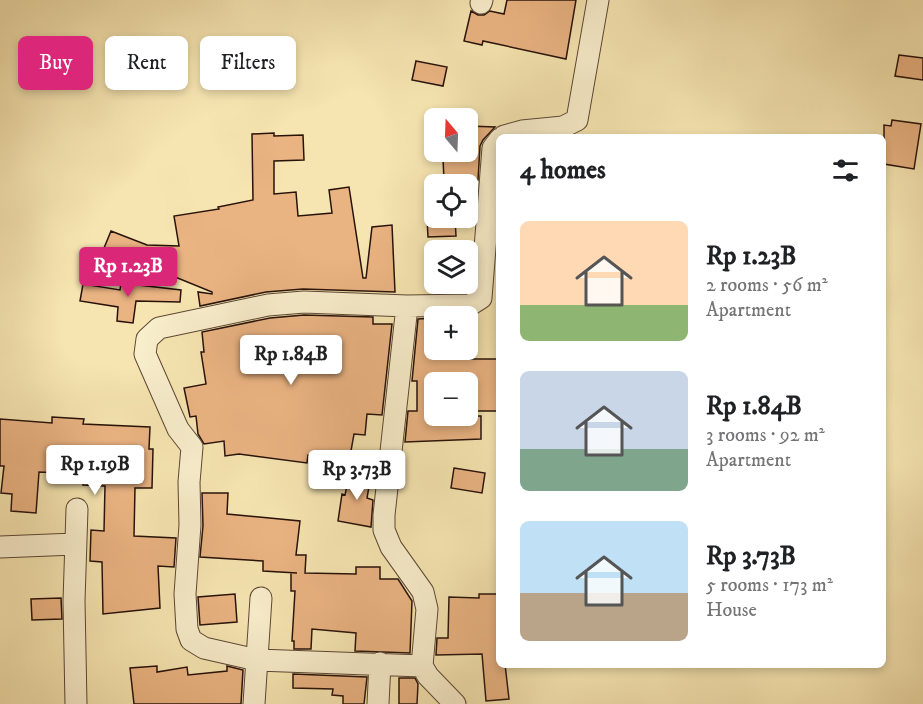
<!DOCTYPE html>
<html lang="en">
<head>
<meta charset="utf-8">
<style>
	body { margin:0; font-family:"IM FELL DW Pica",serif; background:#f6f6f6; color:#202124; height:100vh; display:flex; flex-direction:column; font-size:22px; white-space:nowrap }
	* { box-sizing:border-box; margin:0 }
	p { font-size:20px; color:#757577 }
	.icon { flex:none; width:33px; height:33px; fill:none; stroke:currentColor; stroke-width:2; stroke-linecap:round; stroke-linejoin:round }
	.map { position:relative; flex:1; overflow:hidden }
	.sheet { position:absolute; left:496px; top:134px; width:390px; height:534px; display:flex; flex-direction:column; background:#fff; border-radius:9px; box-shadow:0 3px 9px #0003 }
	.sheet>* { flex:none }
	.banner { position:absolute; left:18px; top:36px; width:388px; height:54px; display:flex; gap:12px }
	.needle { width:39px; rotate:341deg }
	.tools { position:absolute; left:424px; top:108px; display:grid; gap:12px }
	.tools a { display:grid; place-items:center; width:54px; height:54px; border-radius:9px; background:#fff; box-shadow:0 3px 9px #0003; font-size:30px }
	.price { position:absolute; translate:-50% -51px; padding:0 14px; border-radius:6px; background:#fff; color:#222; font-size:20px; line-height:39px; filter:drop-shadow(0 2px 3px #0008) }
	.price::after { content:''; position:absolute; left:50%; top:36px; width:18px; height:14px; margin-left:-9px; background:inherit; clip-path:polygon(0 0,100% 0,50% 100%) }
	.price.active { background:#db2777; color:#fff }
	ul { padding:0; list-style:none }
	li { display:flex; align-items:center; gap:18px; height:150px; padding:0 24px }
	li span { display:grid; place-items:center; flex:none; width:168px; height:120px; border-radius:9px; color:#555 }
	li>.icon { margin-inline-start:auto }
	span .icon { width:72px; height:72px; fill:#fffc; stroke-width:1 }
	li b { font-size:26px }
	h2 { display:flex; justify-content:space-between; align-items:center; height:72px; padding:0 24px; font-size:26px }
	.tag { padding:0 21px; border-radius:9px; background:#fff; box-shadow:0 3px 9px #0003; font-size:21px; line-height:54px }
	.tag.active { background:#db2777; color:#fff }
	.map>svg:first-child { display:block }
	.building { fill:#eab382; stroke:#27120a; stroke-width:1.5 }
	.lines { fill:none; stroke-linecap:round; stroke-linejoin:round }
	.street-casing { stroke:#5b4734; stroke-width:23 }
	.street { stroke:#f9eecc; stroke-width:21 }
</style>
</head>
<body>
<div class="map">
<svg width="923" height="704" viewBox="0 0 923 704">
	<rect width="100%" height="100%" fill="#f6e5b1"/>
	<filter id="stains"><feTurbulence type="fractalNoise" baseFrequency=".00333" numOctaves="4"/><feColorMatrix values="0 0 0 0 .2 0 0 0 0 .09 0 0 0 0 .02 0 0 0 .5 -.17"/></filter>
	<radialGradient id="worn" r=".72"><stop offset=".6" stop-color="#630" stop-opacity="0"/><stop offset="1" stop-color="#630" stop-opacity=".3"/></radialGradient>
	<path class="building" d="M507 0H576L566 59 483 41 482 45 464 41 471 11 478 15H484L490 11 504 14Z
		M899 55 923 58V80L895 76Z
		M416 61 447 67 443 86 412 80Z
		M892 120 921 124 914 169 884 164V125L891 126Z
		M468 126 495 127 483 140 480 146 478 180 444 181 443 158H446V152H468Z
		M274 133V136L303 135 304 160 274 161V194L296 192 298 216 332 213 329 190 349 187 363 278H366L372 227 392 225 395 292 303 289 266 292 200 306 198 292 212 294V292L104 248 111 231 147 245 179 246 174 216 219 209 218 207 253 200 252 134Z
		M427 218H455L456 236 428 237Z
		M121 283 181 290 180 302 136 301 133 323 117 321 118 307 80 301 83 284 120 290Z
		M304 315 373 317V324H392L382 415 367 414 365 435 354 434 349 462 308 455 307 463 239 454 225 456 224 441 204 444 198 434 196 416 190 417 184 388 206 384 201 352H204L202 332 270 318Z
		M435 318V354H466V359H500V411H468V382H435V416H481V439L405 442 408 411H417V381H412L418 319Z
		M52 417 84 419 83 424 150 427 149 449H153L152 488H135L134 536 176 538 174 567 158 566 160 608 103 614 102 562 90 561 91 530 104 531 105 486 83 485 84 474 39 472 36 513 11 511 12 494 1 493 4 466H0V419L52 423Z
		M454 468 485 473 482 493 451 488Z
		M350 471 371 475 367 498 373 500 371 527 338 521 342 494 345 495Z
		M202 493H228L227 514 300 521 296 555H306L305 573 356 574V567H380V579H398L412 601 410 653 355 651 356 633 312 629 311 649H294V641H292L295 591H291V573H297L263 571V561L200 557 203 526Z
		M235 594 237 622 200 625 198 597Z
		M479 594H500V664H505L509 699 486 701 482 654 436 655 437 638H448L449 597 479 598Z
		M61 598 62 619 32 620 31 599Z
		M157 666V672L187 667 188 675 227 671V666L243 670 241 704H134L130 668Z
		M293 674 367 677 364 704H343V696L332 695 333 689 293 688Z
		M399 678H415L418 684 417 704H399Z"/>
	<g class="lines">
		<defs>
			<path id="street" d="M481 3 482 0
				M504 136 522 131 563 127 577 120 598 0
				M407 306 304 302 268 305 159 328 147 339 145 354 178 429 192 447 189 482 190 525 185 594 187 629 191 640 204 648 257 660 422 666
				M0 547 75 544
				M76 704 74 601 77 509
				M254 704 261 598
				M378 704 380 663
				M455 704 428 676 422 666 427 609 423 592 391 547 384 530V515L407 306 470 305 481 298 493 148 500 139"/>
		</defs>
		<use href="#street" class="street-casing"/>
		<use href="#street" class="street"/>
	</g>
	<rect width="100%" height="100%" filter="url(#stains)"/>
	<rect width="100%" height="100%" fill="url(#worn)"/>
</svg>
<div class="tools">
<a><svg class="needle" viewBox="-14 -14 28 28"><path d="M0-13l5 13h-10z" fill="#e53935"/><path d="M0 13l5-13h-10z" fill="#757577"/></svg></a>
<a><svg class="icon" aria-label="locate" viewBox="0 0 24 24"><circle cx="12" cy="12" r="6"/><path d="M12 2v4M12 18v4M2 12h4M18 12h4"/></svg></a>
<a><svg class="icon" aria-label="layers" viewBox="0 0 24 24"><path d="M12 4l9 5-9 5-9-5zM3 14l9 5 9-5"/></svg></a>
<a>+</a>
<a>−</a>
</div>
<b class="price active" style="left:128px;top:298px">Rp 1.23B</b>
<b class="price" style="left:291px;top:386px">Rp 1.84B</b>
<b class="price" style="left:95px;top:496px">Rp 1.19B</b>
<b class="price" style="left:357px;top:501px">Rp 3.73B</b>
<div class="banner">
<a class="tag active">Buy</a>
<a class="tag">Rent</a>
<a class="tag">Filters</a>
</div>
<section class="sheet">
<h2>4 homes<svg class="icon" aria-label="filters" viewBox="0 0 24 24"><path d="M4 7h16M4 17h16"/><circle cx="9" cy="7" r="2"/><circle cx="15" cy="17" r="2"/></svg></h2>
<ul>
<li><span style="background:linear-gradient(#ffd9b3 70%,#8fb573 0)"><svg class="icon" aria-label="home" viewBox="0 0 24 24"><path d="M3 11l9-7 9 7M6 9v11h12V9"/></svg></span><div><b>Rp 1.23B</b><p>2 rooms · 56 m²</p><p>Apartment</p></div></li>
<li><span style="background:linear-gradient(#c9d6e8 65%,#7fa58c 0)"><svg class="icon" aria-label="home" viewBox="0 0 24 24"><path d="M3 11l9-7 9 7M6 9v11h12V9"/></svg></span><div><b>Rp 1.84B</b><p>3 rooms · 92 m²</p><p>Apartment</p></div></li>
<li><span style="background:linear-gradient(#bfe0f5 60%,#b9a48a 0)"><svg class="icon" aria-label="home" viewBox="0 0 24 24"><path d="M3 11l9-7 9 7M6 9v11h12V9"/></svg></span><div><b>Rp 3.73B</b><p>5 rooms · 173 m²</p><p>House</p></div></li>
</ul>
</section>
</div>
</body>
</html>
